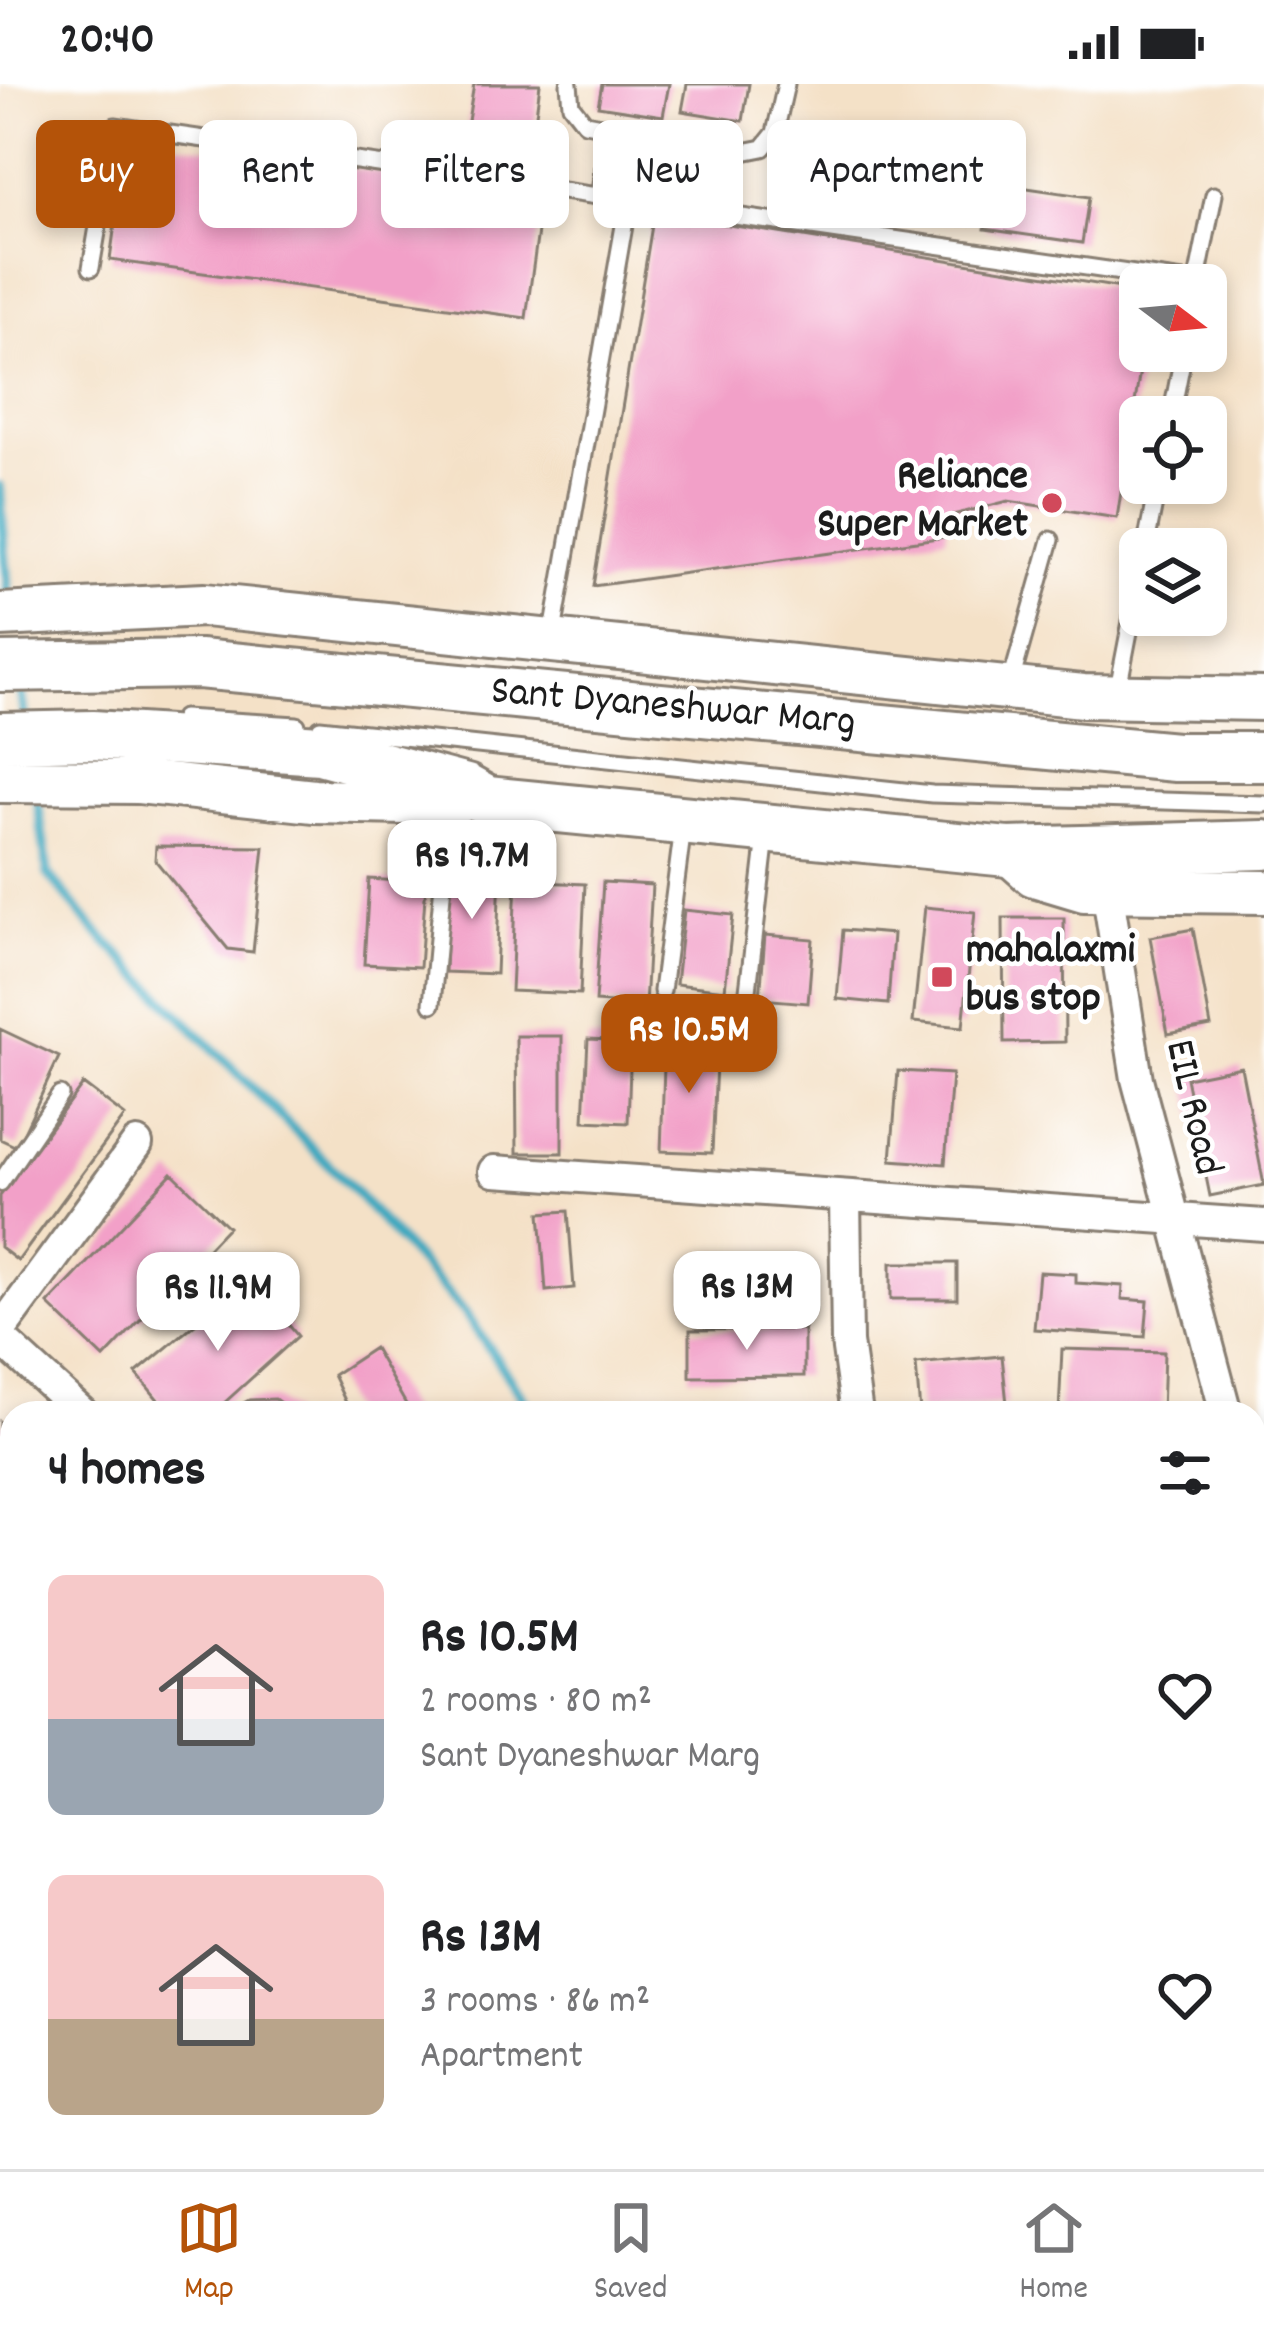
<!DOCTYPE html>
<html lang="en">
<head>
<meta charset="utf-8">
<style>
	body { margin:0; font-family:Dekko,sans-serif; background:#f2f2f2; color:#202124; height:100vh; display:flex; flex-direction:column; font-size:45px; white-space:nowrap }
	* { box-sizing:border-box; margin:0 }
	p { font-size:39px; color:#757577 }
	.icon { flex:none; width:66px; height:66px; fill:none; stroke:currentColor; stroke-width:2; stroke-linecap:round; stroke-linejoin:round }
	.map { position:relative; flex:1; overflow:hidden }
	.sheet { position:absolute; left:0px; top:1317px; width:1266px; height:768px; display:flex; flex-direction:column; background:#fff; border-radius:36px 36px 0 0; box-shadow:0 6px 18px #0003 }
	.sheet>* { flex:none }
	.guide { position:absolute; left:36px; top:36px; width:1194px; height:108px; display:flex; gap:24px }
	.needle { width:78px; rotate:106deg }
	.tools { position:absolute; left:1119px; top:180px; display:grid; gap:24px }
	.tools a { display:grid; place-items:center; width:108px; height:108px; border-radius:18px; background:#fff; box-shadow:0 6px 18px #0003; font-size:60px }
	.price { position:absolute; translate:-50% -102px; padding:0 27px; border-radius:24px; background:#fff; color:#222; font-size:39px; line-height:78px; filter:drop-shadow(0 3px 6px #0008) }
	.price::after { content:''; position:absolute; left:50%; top:72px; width:36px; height:27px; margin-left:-18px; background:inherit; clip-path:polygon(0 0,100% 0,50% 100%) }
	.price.current { background:#b45309; color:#fff }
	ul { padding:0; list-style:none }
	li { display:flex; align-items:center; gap:36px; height:300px; padding:0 48px }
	li span { display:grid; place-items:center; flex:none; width:336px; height:240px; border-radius:18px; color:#555 }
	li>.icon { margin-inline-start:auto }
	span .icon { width:144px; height:144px; fill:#fffc; stroke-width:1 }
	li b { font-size:51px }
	h2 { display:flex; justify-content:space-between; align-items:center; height:144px; padding:0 48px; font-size:51px }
	.pill { padding:0 42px; border-radius:18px; background:#fff; box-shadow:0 6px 18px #0003; font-size:42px; line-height:108px }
	.pill.current { background:#b45309; color:#fff }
	.status { display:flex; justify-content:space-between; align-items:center; height:84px; padding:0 60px; background:#fff; direction:ltr }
	.status svg { height:33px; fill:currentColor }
	.menu { display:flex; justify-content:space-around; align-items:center; height:168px; border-top:3px solid #e0e0e0; background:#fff; font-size:33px; color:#757577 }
	.menu a { display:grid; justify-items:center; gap:6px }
	.menu .current { color:#b45309 }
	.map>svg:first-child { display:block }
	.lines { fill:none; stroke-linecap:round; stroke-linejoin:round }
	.stream { stroke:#3fa9bf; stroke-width:10 }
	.building { fill:#f2a0c8 }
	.lane-casing { stroke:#887e72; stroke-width:21 }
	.street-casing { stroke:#887e72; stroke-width:36 }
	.secondary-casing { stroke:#887e72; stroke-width:48 }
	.primary-casing { stroke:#887e72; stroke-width:54 }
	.lane { stroke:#fff; stroke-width:15 }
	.street { stroke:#fff; stroke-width:30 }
	.secondary { stroke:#fff; stroke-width:42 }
	.primary { stroke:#fff; stroke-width:48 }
	.poi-dot { fill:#d1495b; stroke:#fff; stroke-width:4.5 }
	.labels { text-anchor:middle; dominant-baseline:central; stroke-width:9; stroke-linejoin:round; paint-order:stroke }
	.poi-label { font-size:42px; font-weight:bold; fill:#1c1c1c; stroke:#fff; text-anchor:end }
	.street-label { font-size:42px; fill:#1c1c1c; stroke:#fff }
</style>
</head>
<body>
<div class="status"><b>20:40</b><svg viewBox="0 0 49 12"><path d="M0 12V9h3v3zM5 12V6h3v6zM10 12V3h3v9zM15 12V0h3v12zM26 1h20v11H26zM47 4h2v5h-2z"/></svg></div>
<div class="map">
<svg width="1264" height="2085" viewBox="0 0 1264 2085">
	<rect width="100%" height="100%" fill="#fff"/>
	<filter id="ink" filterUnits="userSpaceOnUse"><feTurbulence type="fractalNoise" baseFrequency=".00833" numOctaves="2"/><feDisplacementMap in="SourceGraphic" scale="24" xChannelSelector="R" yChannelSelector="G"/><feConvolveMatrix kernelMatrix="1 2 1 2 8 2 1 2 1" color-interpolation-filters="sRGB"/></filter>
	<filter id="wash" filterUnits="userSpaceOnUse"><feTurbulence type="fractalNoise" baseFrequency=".004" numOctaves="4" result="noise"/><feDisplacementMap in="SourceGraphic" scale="48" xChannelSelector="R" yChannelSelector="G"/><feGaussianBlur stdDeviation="2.7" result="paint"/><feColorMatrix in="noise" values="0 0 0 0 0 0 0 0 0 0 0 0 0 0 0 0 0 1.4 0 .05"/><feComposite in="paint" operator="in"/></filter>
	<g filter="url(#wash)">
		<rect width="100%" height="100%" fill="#f4e1c7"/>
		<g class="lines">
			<path class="stream" d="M0 402 9 520
				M19 592 26 639
				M36 705 48 790 92 843 343 1095 465 1229 533 1329
				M809 2073 815 2085"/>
		</g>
		<g id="blocks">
			<path class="building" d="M474 0H540L533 53 467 43Z
				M602 0H669L663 32 598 22Z
				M687 0H749L743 37 682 27Z
				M127 53 543 111 526 234 110 176Z
				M804 83 871 93 867 122 800 112Z
				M992 99 1089 113 1082 159 985 145Z
				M654 129 1140 207 1143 267 1117 434 1008 417 949 432 946 453 593 502Z
				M156 762 264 763 253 868 228 865 155 776Z
				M449 786 500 788 496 890 445 888Z
				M369 795 426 799 420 883 364 880Z
				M516 797 585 800 580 910 511 907Z
				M603 798 652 801 645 921 595 918Z
				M925 823 975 828 963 943 913 938Z
				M684 826 733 831 725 906 676 900Z
				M1003 834H1064L1065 958 1004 959Z
				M1193 845 1211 942 1168 950 1150 853Z
				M843 846 893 850 888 920 837 915Z
				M765 851 813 855 808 919 760 915Z
				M0 945 59 973 17 1063 0 1055Z
				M516 952H562V1069H517Z
				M588 955 631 957 628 1039 584 1037Z
				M665 955 717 956 712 1069 661 1067Z
				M1241 983 1264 1101 1210 1112 1186 994Z
				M898 987 952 990 945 1080 891 1076Z
				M83 1000 125 1032 18 1177 0 1163V1112Z
				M172 1089 228 1143 104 1274 48 1220Z
				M568 1127 574 1204 546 1207 540 1129Z
				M891 1179H957V1215H891Z
				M1039 1188 1076 1190V1199L1123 1202 1122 1215 1148 1217 1145 1253 1034 1245Z
				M250 1194 265 1212 260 1216 268 1225 273 1222 298 1252 213 1329H169L136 1289Z
				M804 1245V1292L690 1293V1246Z
				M374 1264 411 1329H352L348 1323 333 1291Z
				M1062 1265 1164 1268 1162 1329H1059Z
				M1002 1272 1007 1320 920 1328 916 1280Z
				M275 1315 294 1329H226L249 1316Z
				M0 1338 12 1350V1367L0 1379Z
				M12 1416V1453L0 1463V1426Z
				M0 1465 12 1478V1510L0 1521Z
				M12 1545V1608L0 1588V1552Z
				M1264 1588V1637L1254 1645V1592Z
				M1264 1664V1742L1260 1746 1254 1739V1673Z
				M1257 1847 1264 1854V1916L1254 1925Z
				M0 1927 12 1930 7 1990 0 1988Z
				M1264 1982V2006L1254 1995Z
				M379 2073H445L444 2085H377Z
				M522 2073H597L596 2085H520Z"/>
		</g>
	</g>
	<g filter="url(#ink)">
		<use href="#blocks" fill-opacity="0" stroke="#887e72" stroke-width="3"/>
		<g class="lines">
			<defs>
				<path id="lane" d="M569 0 571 21 585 39 743 68 763 64 775 49 786 0
					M600 109 608 45
					M91 184 115 42 1197 199
					M1196 201 1214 111
					M1171 333 1184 267
					M1145 465 1158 399
					M552 554 629 113
					M1010 601 1051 456
					M1117 610 1140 491
					M183 634 297 641
					M320 644 932 710 1264 720
					M662 907 683 743
					M747 915 766 752
					M432 920 450 723
					M0 1099 60 1011
					M185 2085 191 2073"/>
				<path id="street" d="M1107 805 1137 995 1226 1329
					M494 1087 1264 1141
					M845 1112 847 1258 857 1329
					M0 1247 137 1060
					M0 1254 82 1329
					M1254 1412 1264 1437
					M1254 1780 1264 1771
					M0 1835 12 1837
					M0 1913 12 1915
					M1254 1941 1264 1932
					M0 2004 12 1996
					M0 2035 12 2036
					M1120 2073 1123 2085
					M1254 2073 1264 2084"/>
				<path id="secondary" d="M0 531 204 521 1083 612 1264 615
					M0 697 139 698 314 717 451 720 461 715 466 705
					M1008 768 1034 791 1084 806 1264 808"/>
				<path id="primary" d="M0 583 199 580 1176 673H1264
					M0 653 93 651 320 666 466 705 487 717 1008 768 1264 761"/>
			</defs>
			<use href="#lane" class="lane-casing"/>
			<use href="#street" class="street-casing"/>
			<use href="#secondary" class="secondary-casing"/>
			<use href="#primary" class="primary-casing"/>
			<use href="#lane" class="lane"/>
			<use href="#street" class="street"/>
			<use href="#secondary" class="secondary"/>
			<use href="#primary" class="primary"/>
		</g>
	</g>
	<g class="poi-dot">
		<circle cx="1052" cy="419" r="12"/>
		<rect x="930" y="881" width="24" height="24" rx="6"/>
	</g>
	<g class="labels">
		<g class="poi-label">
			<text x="1028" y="395">Reliance<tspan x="1028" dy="48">Super Market</tspan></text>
			<text x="966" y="869" text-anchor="start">mahalaxmi<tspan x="966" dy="48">bus stop</tspan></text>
		</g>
		<g class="street-label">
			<text transform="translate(673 625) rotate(5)">Sant Dyaneshwar Marg</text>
			<text transform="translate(1191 1024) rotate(77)">EIL Road</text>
		</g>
	</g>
</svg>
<div class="tools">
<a><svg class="needle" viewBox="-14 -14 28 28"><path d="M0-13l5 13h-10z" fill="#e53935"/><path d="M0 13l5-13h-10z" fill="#757577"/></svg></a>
<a><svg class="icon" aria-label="locate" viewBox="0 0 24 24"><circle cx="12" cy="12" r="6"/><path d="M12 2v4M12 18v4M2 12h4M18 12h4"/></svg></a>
<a><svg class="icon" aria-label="layers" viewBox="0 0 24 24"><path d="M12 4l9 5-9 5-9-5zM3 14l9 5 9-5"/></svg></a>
</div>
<b class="price" style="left:472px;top:838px">Rs 19.7M</b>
<b class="price current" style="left:689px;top:1012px">Rs 10.5M</b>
<b class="price" style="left:747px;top:1269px">Rs 13M</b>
<b class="price" style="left:218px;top:1270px">Rs 11.9M</b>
<div class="guide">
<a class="pill current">Buy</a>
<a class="pill">Rent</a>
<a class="pill">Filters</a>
<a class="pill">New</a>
<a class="pill">Apartment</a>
</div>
<section class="sheet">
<h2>4 homes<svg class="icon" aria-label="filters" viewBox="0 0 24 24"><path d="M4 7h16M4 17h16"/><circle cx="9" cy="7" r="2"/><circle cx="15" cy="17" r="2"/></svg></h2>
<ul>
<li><span style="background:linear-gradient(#f6c9c9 60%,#9aa5b1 0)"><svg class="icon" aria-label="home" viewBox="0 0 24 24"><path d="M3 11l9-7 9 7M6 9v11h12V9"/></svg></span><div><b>Rs 10.5M</b><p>2 rooms · 80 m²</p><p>Sant Dyaneshwar Marg</p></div><svg class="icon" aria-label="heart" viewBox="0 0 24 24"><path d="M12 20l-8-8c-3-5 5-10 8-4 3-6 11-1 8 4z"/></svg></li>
<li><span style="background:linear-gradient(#f6c9c9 60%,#b9a48a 0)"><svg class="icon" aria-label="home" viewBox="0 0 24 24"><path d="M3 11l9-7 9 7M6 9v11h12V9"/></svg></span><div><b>Rs 13M</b><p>3 rooms · 86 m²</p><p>Apartment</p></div><svg class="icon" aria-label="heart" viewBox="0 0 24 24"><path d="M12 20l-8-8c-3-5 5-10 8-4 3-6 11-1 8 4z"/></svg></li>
</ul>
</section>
</div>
<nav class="menu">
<a class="current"><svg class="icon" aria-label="map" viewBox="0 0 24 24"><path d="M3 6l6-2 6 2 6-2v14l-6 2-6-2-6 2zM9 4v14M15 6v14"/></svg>Map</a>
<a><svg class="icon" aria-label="saved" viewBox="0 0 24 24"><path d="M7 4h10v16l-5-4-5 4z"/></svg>Saved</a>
<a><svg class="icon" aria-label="home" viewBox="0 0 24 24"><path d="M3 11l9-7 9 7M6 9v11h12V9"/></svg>Home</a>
</nav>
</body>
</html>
